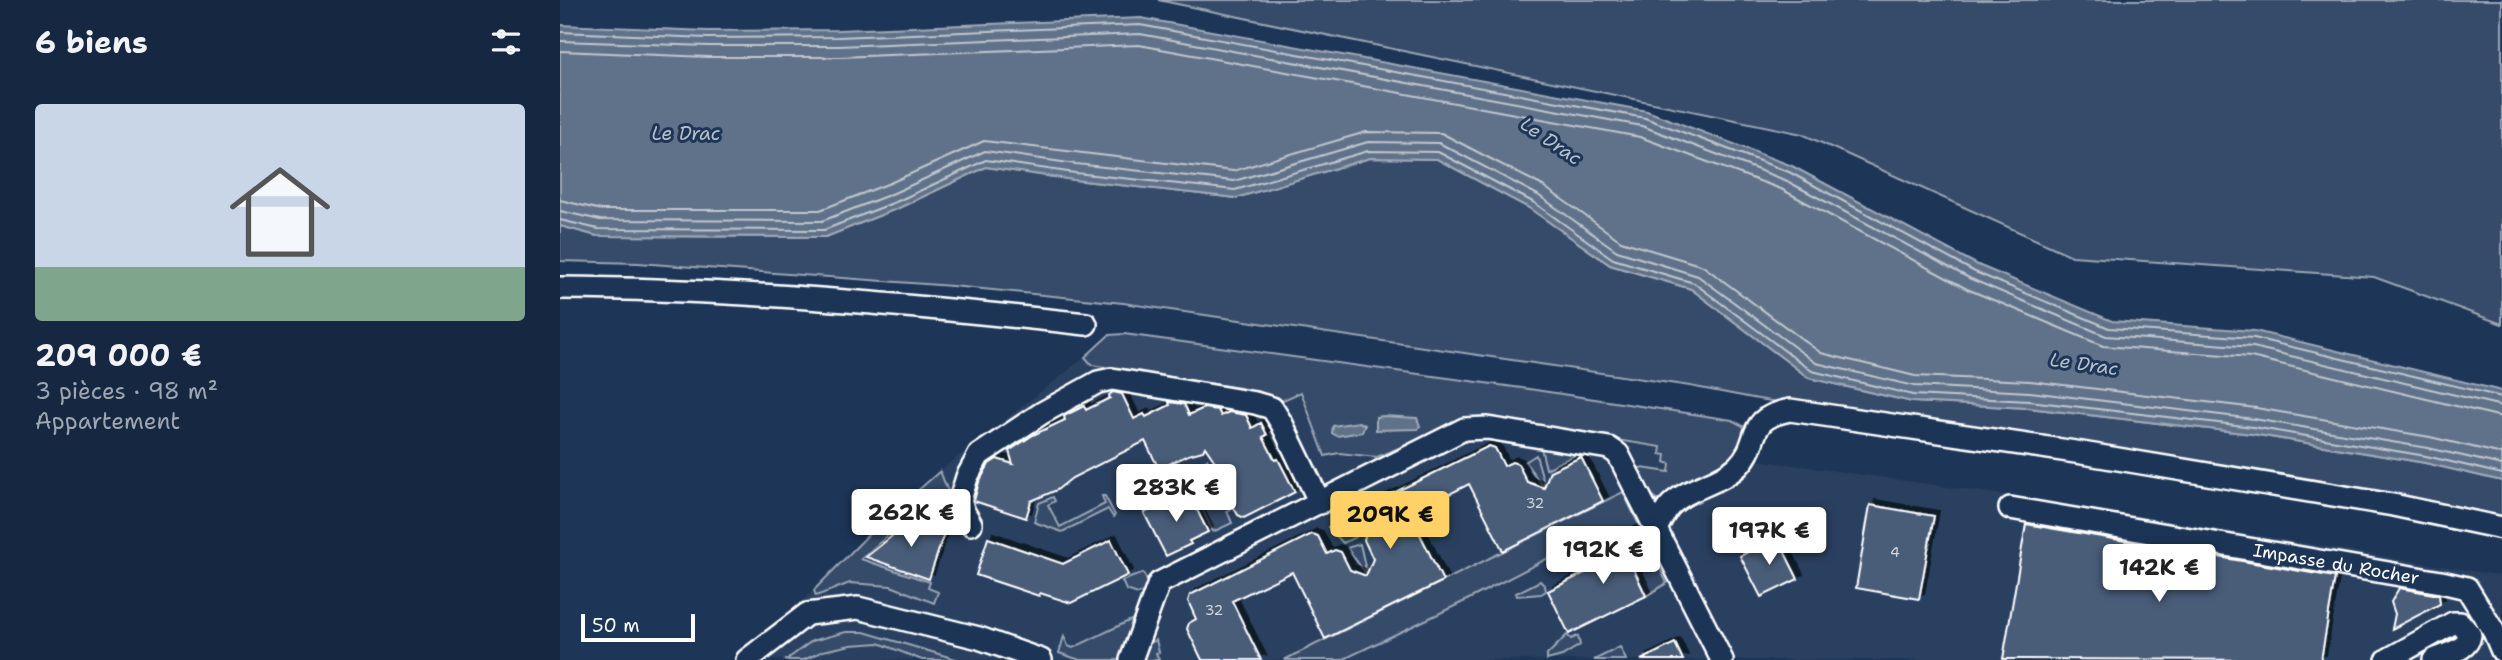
<!DOCTYPE html>
<html lang="fr">
<head>
<meta charset="utf-8">
<style>
	body { margin:0; font-family:"Shantell Sans",sans-serif; background:#1f3048; color:#f1f3f6; height:100vh; display:flex; flex-direction:column; font-size:26px; white-space:nowrap }
	* { box-sizing:border-box; margin:0 }
	p { font-size:23px; color:#9ea6b1 }
	.icon { flex:none; width:38px; height:38px; fill:none; stroke:currentColor; stroke-width:2; stroke-linecap:round; stroke-linejoin:round }
	.map { position:relative; flex:1; overflow:hidden }
	.panel { display:flex; flex-direction:column; background:#162841; width:560px }
	.panel>* { flex:none }
	.scale { position:absolute; left:21px; bottom:18px; width:114px; box-sizing:border-box; padding-left:7px; border:4px solid #fff; border-top:0; font-size:19px; line-height:24px; white-space:nowrap; color:#fff; -webkit-text-stroke:5px #1d3557; paint-order:stroke }
	.price { position:absolute; translate:-50% -60px; padding:0 16px; border-radius:7px; background:#fff; color:#222; font-size:23px; line-height:46px; filter:drop-shadow(0 2px 4px #0008) }
	.price::after { content:''; position:absolute; left:50%; top:42px; width:21px; height:16px; margin-left:-10px; background:inherit; clip-path:polygon(0 0,100% 0,50% 100%) }
	.price.on { background:#ffd166; color:#111 }
	ul { padding:0; list-style:none }
	li { display:grid; align-content:center; gap:14px; height:371px; padding:0 35px }
	li span { display:grid; place-items:center; height:217px; border-radius:7px; color:#555 }
	li>.icon { margin-inline-start:auto }
	span .icon { width:126px; height:126px; fill:#fffc; stroke-width:1 }
	li b { font-size:30px }
	h2 { display:flex; justify-content:space-between; align-items:center; height:84px; padding:0 35px; font-size:30px }
	main { display:flex; flex:1; min-height:0 }
	.map>svg:first-child { display:block }
	.built { fill:#2a4161 }
	.green { fill:#364b69; stroke:#9aa5b4; stroke-width:2 }
	.water { fill:#617289; stroke:#a0aab8; stroke-width:2 }
	.lines { fill:none; stroke-linecap:round; stroke-linejoin:round }
	.shore { stroke:#c0c7d0; stroke-width:2 }
	.building { fill:#4a5d79; stroke:#fff; stroke-width:2; filter:url(#shadow) }
	.minor-casing { stroke:#fff; stroke-width:26 }
	.minor { stroke:#1d3557; stroke-width:21 }
	.labels { text-anchor:middle; dominant-baseline:central; stroke-width:6; stroke-linejoin:round; paint-order:stroke }
	.number-label { font-size:14px; fill:#d2d6de }
	.street-label { font-size:18px; fill:#fff; stroke:#1d3557 }
	.water-label { font-size:19px; font-style:italic; fill:#b8c0ca; stroke:#1d3557 }
</style>
</head>
<body>
<main>
<section class="panel">
<h2>6 biens<svg class="icon" aria-label="filters" viewBox="0 0 24 24"><path d="M4 7h16M4 17h16"/><circle cx="9" cy="7" r="2"/><circle cx="15" cy="17" r="2"/></svg></h2>
<ul>
<li><span style="background:linear-gradient(#c9d6e8 75%,#7fa58c 0)"><svg class="icon" aria-label="home" viewBox="0 0 24 24"><path d="M3 11l9-7 9 7M6 9v11h12V9"/></svg></span><div><b>209 000 €</b><p>3 pièces · 98 m²</p><p>Appartement</p></div></li>
</ul>
</section>
<div class="map">
<svg width="1942" height="660" viewBox="0 0 1942 660">
	<defs>
		<filter id="shadow"><feDropShadow dx="5" dy="-5" stdDeviation="0" flood-color="#0009"/></filter>
	</defs>
	<rect width="100%" height="100%" fill="#1d3557"/>
	<filter id="ink" filterUnits="userSpaceOnUse"><feTurbulence type="fractalNoise" baseFrequency=".0143" numOctaves="2"/><feDisplacementMap in="SourceGraphic" scale="14" xChannelSelector="R" yChannelSelector="G"/><feConvolveMatrix kernelMatrix="1 2 1 2 8 2 1 2 1" color-interpolation-filters="sRGB"/></filter>
	<g filter="url(#ink)">
		<path class="built" d="M525 357 1162 455 1488 501 1942 576V660H184L310 533 380 471Z"/>
		<path class="green" d="M598 0H1942V324L1814 277 1512 256 1242 134Z
			M810 158 877 159 969 208 1050 265 1131 289 1249 378 1352 402 1468 408 1692 434 1865 463 1942 481V521L1353 422 1198 399 1130 386 563 303 392 286 78 263 0 261V226L37 236 266 237 341 207 426 167 514 180 676 198Z
			M564 334 969 389 1172 420 1185 427 1181 447 1173 462 1106 504C1089 498 1083 481 1075 467L1109 472 1110 464 1105 462 1106 455 1100 454 1101 447 913 417 817 457 779 453 765 456 741 392 721 401 681 394V388L532 365 525 357 549 335Z
			M981 448 1018 454 986 469Z
			M976 455 986 490 965 462Z
			M647 459 671 509 667 511 672 523 653 532 630 484 588 504 582 491Z
			M380 471 389 494 391 516H350L301 559 370 582 368 588 378 592 374 603 331 586 290 583 256 596 254 590 310 533Z
			M1063 492 1107 583 1086 596 1074 570 1089 563 1073 531 1044 544 1039 532 903 602 782 660H724Z
			M542 496H545L555 515 553 517 548 509 502 532 474 522 479 503 493 497 495 501 488 505 500 527 545 504Z
			M791 514 796 537 783 543 768 527Z
			M800 544 807 575 787 548Z
			M583 573 588 582 585 591 578 594 566 590 562 581Z
			M980 581 985 586 986 591 981 594 957 596 956 593Z
			M575 618 560 660H520L499 653 504 636 508 646 513 648Z
			M286 632H304L399 660H362L319 643 291 645 263 651 244 660H226L252 641Z
			M1007 635 1011 639 1018 636 1020 645 1002 656 987 660V655Z
			M596 640 599 652 596 653 599 660H580L582 652H586L589 644Z
			M1060 647 1066 660H1034Z"/>
		<path class="water" d="M581 18 1087 111 1232 166 1418 265 1552 321 1695 331 1942 391V481L1865 463 1692 434 1468 408 1352 402 1249 378 1131 289 1050 265 969 208 877 159 810 158 676 198 514 180 426 167 341 207 266 237 37 236 0 226V25L148 31 278 30Z
			M824 416 857 418 860 426 858 429 816 430V417Z
			M799 422 805 425 802 432 777 436 772 433 773 426Z"/>
		<g class="lines">
			<path class="shore" d="M0 32 148 38 278 37 580 25 1085 118 1229 172 1415 272 1549 328 1694 338 1942 397
				M0 41 148 46H278L580 34 1082 126 1225 180 1411 279 1546 336 1693 347 1942 406
				M0 51 148 57H279L579 45 1080 137 1221 189 1407 289 1543 346 1691 357 1942 417
				M0 200 41 210H260L330 183 424 141 673 171 806 132 881 133 983 186 1061 241 1143 266 1261 353 1355 376 1470 381 1696 408 1870 437 1942 454
				M0 211 40 220 262 221 334 193 425 151 516 164 674 181 808 142 879 143 978 195 1057 251 1138 276 1256 363 1354 386 1470 392 1694 419 1868 448 1942 465
				M0 220 38 229 264 230 338 201 426 160 515 173 675 190 808 151 878 152 973 202 1053 259 1134 283 1252 371 1353 395 1469 401 1693 427 1866 456 1942 474"/>
		</g>
		<path class="building" d="M553 392 562 394 574 419 584 414 586 417 610 405 609 402 624 404 629 415 644 408 658 410 661 416 669 412 686 415 692 428 701 423 707 435 703 437 715 460 718 459 735 492 684 518 678 515 668 497 672 495 660 469 645 447 643 451 628 455 599 469 585 441 512 478 497 490 471 501 466 518 414 501 419 482 429 464 437 459 453 464 449 451 473 435 505 420 504 416 524 406 526 410 550 398 549 395Z
			M929 446 935 448 944 466 952 462 958 464 967 482 984 488 990 471 1021 457 1043 501 943 551 909 484 850 514 883 581 765 639 732 572 672 601 701 660H642L627 629 629 623 636 619 628 601 630 595 752 534 758 536 767 554 775 550 781 552 790 570 806 576 813 559 804 540 806 534 813 530 805 512 807 506Z
			M628 492 648 532 629 541 631 544 606 556 584 513Z
			M1310 505 1374 516 1359 599 1296 588Z
			M352 520 385 531 369 579 306 557Z
			M1466 524 1775 577 1761 660 1443 659Z
			M1073 530 1089 563 1074 570 1086 596 1009 634 988 591 1051 560 1044 544Z
			M1217 537 1238 579 1201 597 1180 556Z
			M428 538 503 564 551 540 568 575 511 603 480 593 479 596 416 575Z
			M1839 588 1879 595 1880 604 1832 629 1835 614 1831 602Z
			M1115 643 1123 660H1081Z"/>
		<g class="lines">
			<defs>
				<g id="minor">
					<path d="M0 288C177 289 351 305 526 324"/>
					<path id="s1" d="M1450 508 1881 582 1907 588 1934 632 1942 651"/>
					<path d="M411 524 404 512 400 500 407 477 419 455 482 413 538 382 552 379 695 403 712 408 722 424 760 503"/>
					<path d="M1097 527C1100 521 1104 514 1108 508 1126 487 1158 485 1178 466 1203 441 1183 419 1230 410L1522 453 1833 505 1942 528"/>
					<path d="M187 660 247 614 298 608 419 638 481 660"/>
					<path d="M571 660 599 583 904 429 927 428 1049 448 1058 454 1162 660"/>
					<path d="M1827 660 1893 623H1900L1910 635C1908 650 1887 654 1874 660"/>
				</g>
			</defs>
			<use href="#minor" class="minor-casing"/>
			<use href="#minor" class="minor"/>
		</g>
	</g>
	<g class="labels">
		<g class="number-label">
			<text x="975" y="503">32</text>
			<text x="1335" y="552">4</text>
			<text x="654" y="610">32</text>
		</g>
		<g class="street-label">
			<text stroke="none"><textPath href="#s1" startOffset="331">Impasse du Rocher</textPath></text>
		</g>
		<g class="water-label">
			<text x="126" y="133">Le Drac</text>
			<text transform="translate(991 141) rotate(34)">Le Drac</text>
			<text transform="translate(1524 364) rotate(8)">Le Drac</text>
		</g>
	</g>
</svg>
<div class="scale">50 m</div>
<b class="price" style="left:616px;top:524px">283K €</b>
<b class="price" style="left:351px;top:549px">262K €</b>
<b class="price on" style="left:830px;top:551px">209K €</b>
<b class="price" style="left:1209px;top:567px">197K €</b>
<b class="price" style="left:1043px;top:586px">192K €</b>
<b class="price" style="left:1599px;top:604px">142K €</b>
</div>
</main>
</body>
</html>
